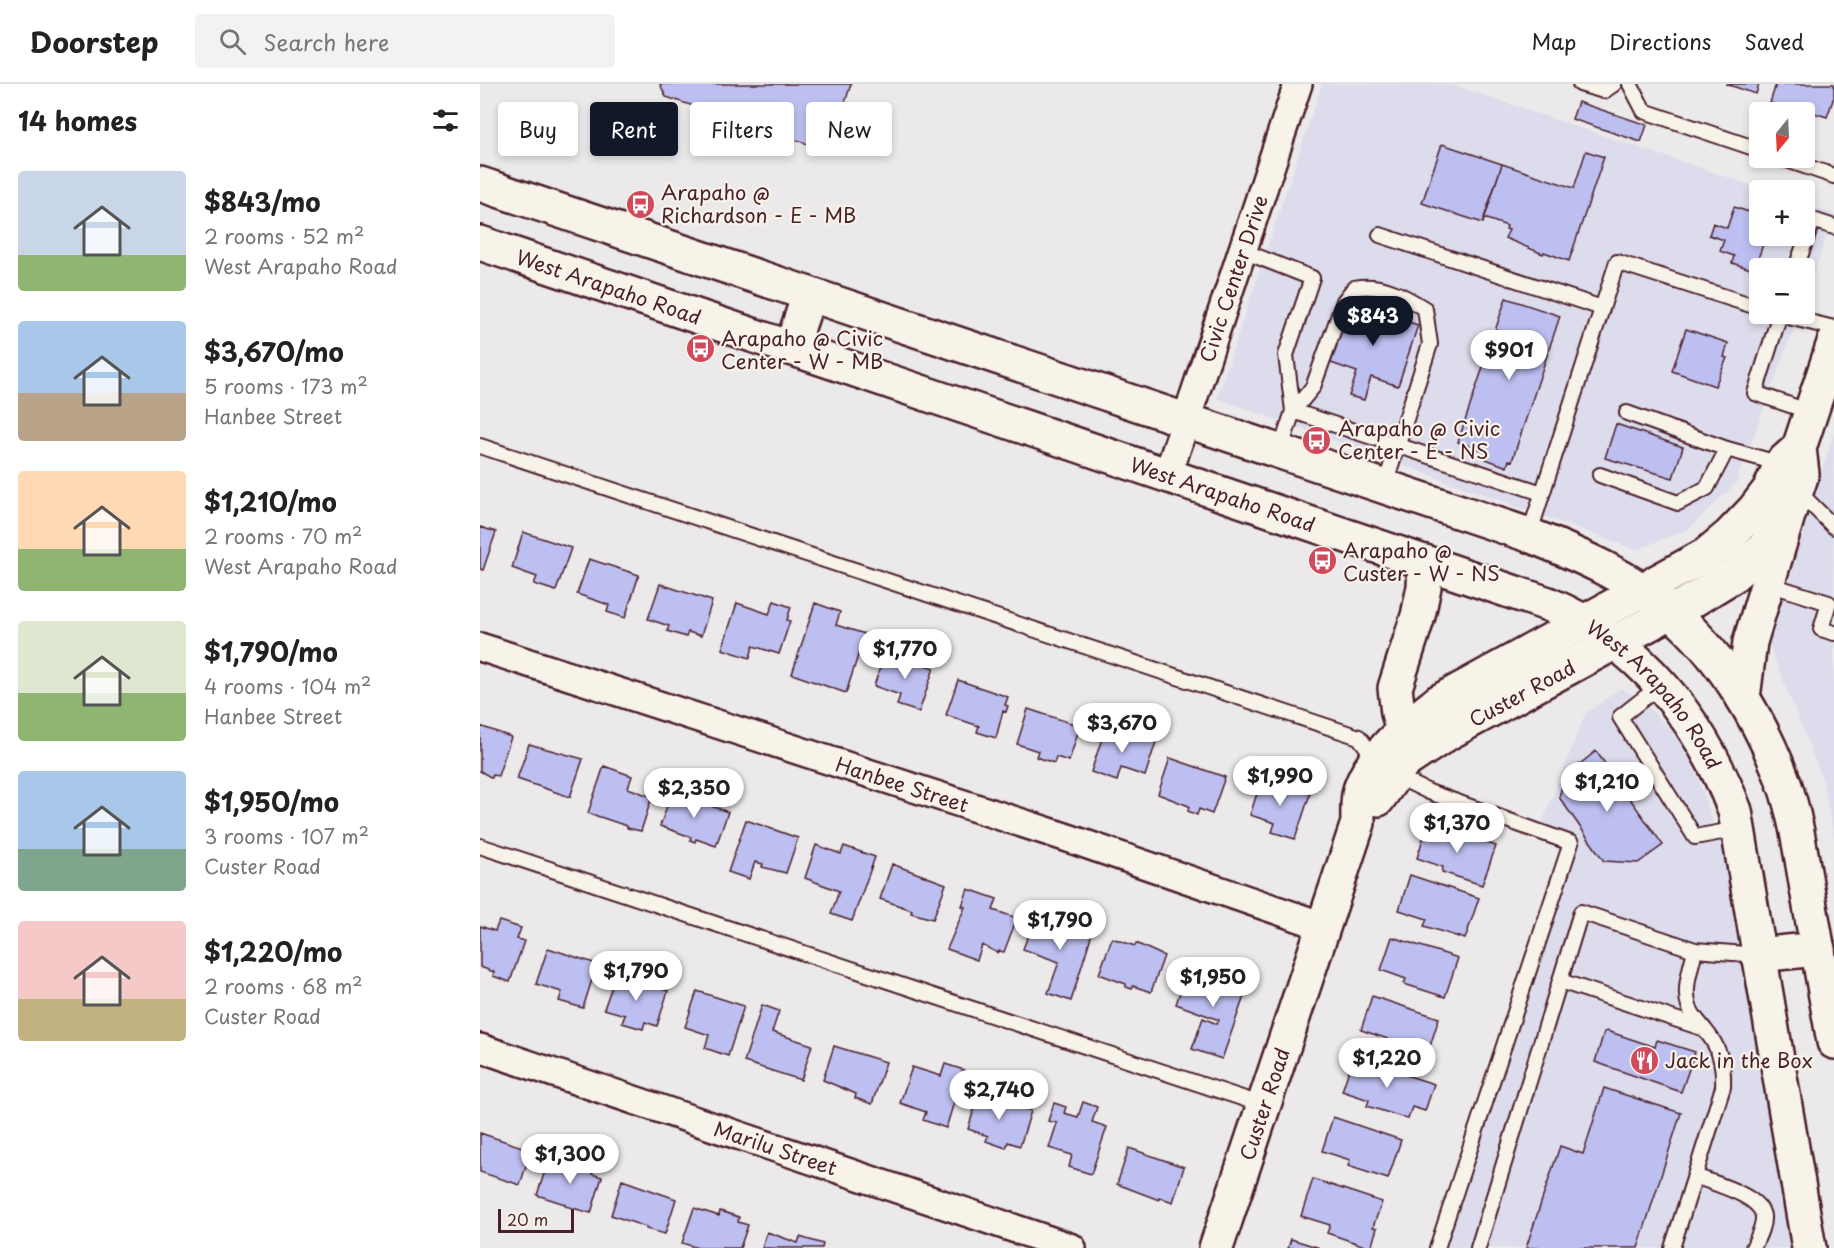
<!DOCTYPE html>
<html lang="en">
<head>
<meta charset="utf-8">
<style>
	body { margin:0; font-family:"Playpen Sans",sans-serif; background:#f2f2f2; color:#222; height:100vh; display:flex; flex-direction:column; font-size:22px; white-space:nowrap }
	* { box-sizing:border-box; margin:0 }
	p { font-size:20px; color:#767676 }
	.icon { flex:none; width:33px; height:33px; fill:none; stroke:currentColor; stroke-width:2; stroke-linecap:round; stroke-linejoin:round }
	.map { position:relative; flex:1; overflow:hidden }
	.panel { display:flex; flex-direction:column; background:#fff; width:480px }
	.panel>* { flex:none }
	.top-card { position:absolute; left:18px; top:18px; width:570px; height:54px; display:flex; gap:12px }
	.needle { width:39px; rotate:198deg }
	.buttons { position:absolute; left:1269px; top:18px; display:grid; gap:12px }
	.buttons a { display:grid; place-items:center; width:66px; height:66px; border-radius:6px; background:#fff; box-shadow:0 3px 9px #0003; font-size:30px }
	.scale { position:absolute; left:18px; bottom:15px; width:76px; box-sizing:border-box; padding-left:6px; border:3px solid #4a1f2b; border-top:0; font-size:16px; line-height:21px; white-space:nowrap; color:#4a1f2b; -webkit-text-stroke:4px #f7f3e8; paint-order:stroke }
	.price { position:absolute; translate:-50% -51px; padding:0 14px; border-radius:21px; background:#fff; color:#222; font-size:20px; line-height:39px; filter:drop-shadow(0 2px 3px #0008) }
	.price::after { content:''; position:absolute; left:50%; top:36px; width:18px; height:14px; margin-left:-9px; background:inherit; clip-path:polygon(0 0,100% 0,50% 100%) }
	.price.current { background:#111827; color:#fff }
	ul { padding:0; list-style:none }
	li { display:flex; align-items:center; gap:18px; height:150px; padding:0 18px }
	li span { display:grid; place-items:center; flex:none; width:168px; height:120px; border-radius:6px; color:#555 }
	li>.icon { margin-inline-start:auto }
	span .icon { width:72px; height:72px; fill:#fffc; stroke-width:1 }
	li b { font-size:26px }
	h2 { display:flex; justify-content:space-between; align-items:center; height:72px; padding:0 18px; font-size:26px }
	.chip { padding:0 21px; border-radius:6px; background:#fff; box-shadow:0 3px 9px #0003; font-size:21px; line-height:54px }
	.chip.current { background:#111827; color:#fff }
	header { display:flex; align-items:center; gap:36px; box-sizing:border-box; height:84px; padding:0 30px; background:#fff; border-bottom:2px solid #e0e0e0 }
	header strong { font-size:28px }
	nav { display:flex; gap:33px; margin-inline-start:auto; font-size:21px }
	.search { width:420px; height:54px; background:#f2f2f2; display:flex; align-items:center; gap:15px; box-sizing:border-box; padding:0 21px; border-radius:6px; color:#767676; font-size:22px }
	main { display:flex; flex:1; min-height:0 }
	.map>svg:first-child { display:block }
	.built { fill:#dddcec }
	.building { fill:#bdbff1; stroke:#4a1f2b; stroke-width:1.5 }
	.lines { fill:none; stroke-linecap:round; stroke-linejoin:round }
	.service-casing { stroke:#4a1f2b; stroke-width:18 }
	.minor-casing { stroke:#4a1f2b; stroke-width:32 }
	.tertiary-casing { stroke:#4a1f2b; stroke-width:38 }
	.secondary-casing { stroke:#4a1f2b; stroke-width:38 }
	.service { stroke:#f7f3e8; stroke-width:14 }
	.minor { stroke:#f7f3e8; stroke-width:27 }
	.tertiary { stroke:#f7f3e8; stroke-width:33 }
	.secondary { stroke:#f7f3e8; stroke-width:33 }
	.labels { text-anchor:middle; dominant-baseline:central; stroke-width:4.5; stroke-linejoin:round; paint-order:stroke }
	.poi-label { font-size:20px; fill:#4a1f2b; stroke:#f7f3e8; text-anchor:start }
	.street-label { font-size:20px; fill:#4a1f2b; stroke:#f7f3e8 }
</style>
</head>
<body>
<header>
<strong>Doorstep</strong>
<div class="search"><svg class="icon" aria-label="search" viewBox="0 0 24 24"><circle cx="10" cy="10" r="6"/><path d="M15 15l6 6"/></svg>Search here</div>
<nav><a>Map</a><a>Directions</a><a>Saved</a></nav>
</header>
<main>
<section class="panel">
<h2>14 homes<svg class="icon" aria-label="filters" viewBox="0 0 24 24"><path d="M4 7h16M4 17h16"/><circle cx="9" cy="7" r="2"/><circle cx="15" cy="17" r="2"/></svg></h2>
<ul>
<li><span style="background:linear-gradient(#c9d6e8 70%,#8fb573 0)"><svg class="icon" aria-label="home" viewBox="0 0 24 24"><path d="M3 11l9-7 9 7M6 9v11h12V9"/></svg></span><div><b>$843/mo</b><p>2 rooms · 52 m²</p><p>West Arapaho Road</p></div></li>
<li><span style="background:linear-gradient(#a9c7e8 60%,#b9a48a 0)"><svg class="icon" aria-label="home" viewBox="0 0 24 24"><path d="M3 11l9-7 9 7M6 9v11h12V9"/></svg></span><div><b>$3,670/mo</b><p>5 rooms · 173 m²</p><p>Hanbee Street</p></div></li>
<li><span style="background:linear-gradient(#ffd9b3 65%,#8fb573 0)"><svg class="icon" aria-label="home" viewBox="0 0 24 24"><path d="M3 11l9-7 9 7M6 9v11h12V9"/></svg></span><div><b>$1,210/mo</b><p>2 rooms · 70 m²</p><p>West Arapaho Road</p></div></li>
<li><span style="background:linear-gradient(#dfe7d0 60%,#8fb573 0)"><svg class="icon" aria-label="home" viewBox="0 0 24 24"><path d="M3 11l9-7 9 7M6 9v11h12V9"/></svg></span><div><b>$1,790/mo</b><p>4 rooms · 104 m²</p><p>Hanbee Street</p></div></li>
<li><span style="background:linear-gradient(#a9c7e8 65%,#7fa58c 0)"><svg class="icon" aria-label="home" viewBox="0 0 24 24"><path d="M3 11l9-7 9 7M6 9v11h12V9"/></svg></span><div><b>$1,950/mo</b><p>3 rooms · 107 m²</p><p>Custer Road</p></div></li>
<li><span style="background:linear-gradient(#f6c9c9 65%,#c2b280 0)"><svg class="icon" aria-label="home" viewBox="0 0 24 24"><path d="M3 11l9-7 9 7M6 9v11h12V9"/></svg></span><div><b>$1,220/mo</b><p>2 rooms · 68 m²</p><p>Custer Road</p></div></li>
</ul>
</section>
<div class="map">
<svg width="1354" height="1164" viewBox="0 0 1354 1164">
	<rect width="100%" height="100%" fill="#ebe9ea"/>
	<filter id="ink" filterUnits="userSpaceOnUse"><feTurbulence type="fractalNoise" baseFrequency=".0167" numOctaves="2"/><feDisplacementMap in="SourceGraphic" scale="12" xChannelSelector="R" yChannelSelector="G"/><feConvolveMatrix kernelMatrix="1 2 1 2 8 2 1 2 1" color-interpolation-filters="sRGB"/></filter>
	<g filter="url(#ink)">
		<path class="built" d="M842 0H969L1286 106H1280V152H1324L1325 120 1354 130 1325 215 1324 184H1280V230H1319L1256 399 1210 444 1157 466 737 314Z
			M1354 349V754L1343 697 1289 560Z
			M1141 604 1162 617 1209 665 1245 775 1310 1164H965L1101 753 1062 739 1105 630Z"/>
		<path class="building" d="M180 0H371L356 47 328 60 186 13Z
			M1246 0H1279L1276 10Z
			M1296 0H1354V13L1347 33 1322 25 1319 28 1290 19Z
			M1098 18 1167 41 1161 58 1092 35Z
			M962 60 1022 80 1003 139 942 119Z
			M1106 67 1124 73 1089 177 1064 168 1063 170 1025 154 1029 146 1026 145 1027 142 1004 134 1022 80 1094 104Z
			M1271 121 1280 123V152H1286L1274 186 1252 179 1254 172 1240 167 1244 156 1229 151 1233 139 1247 144 1254 123 1269 128Z
			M1026 214 1080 232 1032 377 1029 376 1027 383 1006 375 1008 368 978 358Z
			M871 219 938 241 918 302 891 293 884 316 869 312 877 288 851 279 857 261 855 260Z
			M1206 245 1248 259 1244 273 1247 274 1235 302 1192 287Z
			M1136 340 1203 363 1193 394 1125 374Z
			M0 443 16 448 3 486 0 485Z
			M43 448 91 464 76 507 54 500 57 493 32 484Z
			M109 475 159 491 145 534 127 528 129 521 97 510Z
			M180 500 232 517 221 552 208 548 206 553 187 547 189 542 168 535Z
			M294 517 311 523 307 536 310 537 299 570 273 562 270 574 242 565 257 519 289 530Z
			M335 519 360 528 356 541 385 550 366 609 312 590Z
			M405 568 454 584 439 628 417 621 420 611 394 602Z
			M478 596 528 613 525 621 528 622 526 628 523 627 516 654 497 648 499 642 466 631Z
			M548 625 600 642 589 677 576 673 574 679 556 673 558 667 537 660Z
			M0 642 31 653 18 692 13 691 12 694 0 687Z
			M626 642 676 658 665 692 641 684 637 697 611 688Z
			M49 660 103 675 90 713 37 695Z
			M1116 667 1183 761 1158 779 1124 777 1079 713 1085 692Z
			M690 674 745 693 732 730 719 725 717 731 708 727 709 722 678 710Z
			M124 682 152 692 148 704 172 713 161 747 147 744V742L108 729Z
			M782 694 830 710 815 755 792 748 795 739 770 731Z
			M192 708 248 728 236 762 216 755 215 758 210 756 211 753 180 742Z
			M266 736 318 754 306 789 282 783 283 780 275 778 269 795 248 788Z
			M948 739 1016 762 1002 801 962 788 963 783 937 774Z
			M336 761 361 770 364 762 395 773 372 837 351 830 359 807 325 794Z
			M412 780 466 800 453 835 431 829 432 826 400 815Z
			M930 791 999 814 985 855 944 842 947 835 919 826Z
			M488 805 517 815 513 826 537 834 524 868 519 867 518 869 502 861 497 876 467 865 485 823 482 822Z
			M556 830 599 842 598 845 612 849 591 917 568 909 579 878 543 865Z
			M19 837 41 844 37 855 44 857 30 898 13 892 14 888 0 883V842L15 847Z
			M912 853 978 874 965 913 924 900 926 895 901 886Z
			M632 854 655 862 656 859 684 872 671 908 653 902 652 905 646 903V900L619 890Z
			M68 864 117 880 103 924 79 917 82 908 56 900Z
			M708 885 739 897 742 888 769 898 742 975 712 965 723 934 737 940 739 936 696 920Z
			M136 890 188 907 177 942 165 938 163 945 142 939 145 931 124 925Z
			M217 907 264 922 248 972 225 964 229 951 205 943Z
			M892 912 959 934 946 975 906 961 908 955 881 946Z
			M282 921 299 927 292 948 332 961 321 996 264 978Z
			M1127 947 1175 963 1177 956 1215 968 1201 1008 1115 978 1124 948Z
			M354 962 406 978 392 1020 375 1014 376 1010 343 996Z
			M873 974 954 1000 945 1027 932 1023 928 1035 887 1022 889 1016 862 1007Z
			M465 980 484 986 466 1044 443 1036 446 1028 420 1019 432 983 461 992Z
			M1124 1004 1201 1029 1158 1164H1046L1080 1062 1103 1070Z
			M499 1009 551 1027 540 1062 528 1058 526 1064 506 1057 508 1052 488 1045Z
			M603 1018 617 1023 612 1038 627 1043 611 1090 589 1083 592 1071 569 1064 577 1039 568 1037 574 1019 586 1023 584 1029 598 1033Z
			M853 1033 921 1056 908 1095 868 1082 870 1076 842 1067Z
			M0 1049 51 1066 40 1101 0 1088Z
			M649 1064 704 1083 693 1118 679 1113V1116L637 1100Z
			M69 1075 81 1079 82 1076 113 1086 112 1090 122 1093 111 1129 85 1122V1120L57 1111Z
			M833 1095 902 1118 893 1143 897 1144 891 1164 847 1149 850 1141 821 1132Z
			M142 1096 196 1115 185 1150 166 1145V1143L131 1131Z
			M214 1124 239 1132 240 1127 259 1133 258 1138 268 1141 260 1164H218L202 1159Z
			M287 1148 318 1159 320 1153 343 1160 342 1164H282Z
			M811 1155 840 1164H808Z"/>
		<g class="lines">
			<defs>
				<path id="service" d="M1100 0 1124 7 1134 0
					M1150 0 1164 27 1280 66
					M1301 74 1354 92
					M900 151 1122 224
					M763 167 832 194 806 271 813 327
					M1316 184 1333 136 1354 143
					M1296 230 1354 244
					M1300 230 1275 309 1330 328
					M813 327 1062 409
					M1147 329 1247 365 1301 380
					M0 362 879 653 896 676
					M800 367 813 327 833 303 864 217 874 204C901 199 923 211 945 225L950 260 904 404
					M1120 391 1198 419 1227 404 1247 365
					M1317 406 1354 443
					M1049 451 1137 178 1280 224
					M1288 500 1349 519 1341 545 1354 549
					M1182 600 1140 633 1215 753 1258 745
					M914 691 949 708 1091 759 957 1164
					M0 762 783 1021
					M1080 897 1222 944
					M1215 1092C1232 1099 1280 1111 1283 1132 1284 1142 1277 1155 1273 1164
					M998 1164 1101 828 1215 866 1278 871
					M1192 1164 1243 1003C1244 980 1240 964 1225 946 1219 938 1212 932 1209 922 1203 905 1211 884 1215 866"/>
				<g id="minor">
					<path id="s1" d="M688 390 818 0"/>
					<path id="s2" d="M0 563 585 753 843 842"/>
					<path id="s3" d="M0 964 592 1164"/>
				</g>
				<g id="tertiary">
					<path id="s4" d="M898 715 923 679 968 649 1215 515 1251 493 1284 464 1309 428 1322 390 1319 364 1354 259"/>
					<path id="s5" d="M736 1164 878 739C878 729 877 716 880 706 893 668 928 642 958 618L1226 471 1250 451 1274 426 1290 405 1301 380 1319 364"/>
				</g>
				<g id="secondary">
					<path d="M0 100 1049 451C1099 471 1151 493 1192 529 1243 573 1281 636 1304 699 1316 733 1321 770 1327 805 1336 856 1345 907 1354 958"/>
					<path id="s6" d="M0 159 1068 520C1160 558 1221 636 1255 727L1329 1164"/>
					<path d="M311 264 329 211"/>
					<path d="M1263 614 1270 558 1309 428"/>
					<path d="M923 646 918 629 915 604 938 532 944 503 945 478"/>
					<path d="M1278 871 1338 865"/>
				</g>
			</defs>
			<use href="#service" class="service-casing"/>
			<use href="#minor" class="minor-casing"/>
			<use href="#tertiary" class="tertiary-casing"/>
			<use href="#secondary" class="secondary-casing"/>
			<use href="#service" class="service"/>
			<use href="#minor" class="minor"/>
			<use href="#tertiary" class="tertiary"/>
			<use href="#secondary" class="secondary"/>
		</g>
	</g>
	<defs>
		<symbol id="bus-disc" viewBox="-11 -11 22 22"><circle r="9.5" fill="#d1495b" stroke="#f7f3e8"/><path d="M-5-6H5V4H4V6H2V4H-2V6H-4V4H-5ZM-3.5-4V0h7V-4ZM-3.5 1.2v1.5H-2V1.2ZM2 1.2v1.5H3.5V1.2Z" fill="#fff"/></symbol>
		<symbol id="restaurant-disc" viewBox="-11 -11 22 22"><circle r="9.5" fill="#d1495b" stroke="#f7f3e8"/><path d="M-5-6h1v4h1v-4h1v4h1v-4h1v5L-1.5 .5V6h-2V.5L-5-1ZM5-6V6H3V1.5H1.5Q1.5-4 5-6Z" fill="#fff"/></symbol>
	</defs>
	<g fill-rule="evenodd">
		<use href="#bus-disc" x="144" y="104" width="33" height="33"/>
		<use href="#bus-disc" x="204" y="248" width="33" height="33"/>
		<use href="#bus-disc" x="820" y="340" width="33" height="33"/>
		<use href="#bus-disc" x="826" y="460" width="33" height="33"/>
		<use href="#restaurant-disc" x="1148" y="960" width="33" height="33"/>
	</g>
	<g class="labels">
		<g class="poi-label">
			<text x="181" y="108">Arapaho @<tspan x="181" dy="23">Richardson - E - MB</tspan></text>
			<text x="241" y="254">Arapaho @ Civic<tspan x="241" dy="23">Center - W - MB</tspan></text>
			<text x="858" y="344">Arapaho @ Civic<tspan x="858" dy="23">Center - E - NS</tspan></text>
			<text x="863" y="466">Arapaho @<tspan x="863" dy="23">Custer - W - NS</tspan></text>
			<text x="1185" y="976">Jack in the Box</text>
		</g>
		<g class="street-label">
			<text stroke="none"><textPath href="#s1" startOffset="206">Civic Center Drive</textPath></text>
			<text stroke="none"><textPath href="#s6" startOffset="136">West Arapaho Road</textPath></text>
			<text stroke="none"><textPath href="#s6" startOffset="784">West Arapaho Road</textPath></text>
			<text stroke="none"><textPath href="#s4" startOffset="182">Custer Road</textPath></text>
			<text stroke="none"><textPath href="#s6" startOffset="1270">West Arapaho Road</textPath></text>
			<text stroke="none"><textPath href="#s2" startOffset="444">Hanbee Street</textPath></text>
			<text stroke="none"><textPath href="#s5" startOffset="152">Custer Road</textPath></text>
			<text stroke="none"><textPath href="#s3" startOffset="312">Marilu Street</textPath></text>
		</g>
	</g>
</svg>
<div class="buttons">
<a><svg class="needle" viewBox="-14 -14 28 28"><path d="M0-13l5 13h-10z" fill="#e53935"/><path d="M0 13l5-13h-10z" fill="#767676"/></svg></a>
<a>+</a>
<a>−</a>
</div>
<div class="scale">20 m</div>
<b class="price current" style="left:893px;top:263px">$843</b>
<b class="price" style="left:1029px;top:297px">$901</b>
<b class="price" style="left:425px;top:596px">$1,770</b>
<b class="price" style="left:642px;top:670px">$3,670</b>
<b class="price" style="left:800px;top:723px">$1,990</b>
<b class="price" style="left:1127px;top:729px">$1,210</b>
<b class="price" style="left:214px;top:735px">$2,350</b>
<b class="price" style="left:977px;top:770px">$1,370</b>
<b class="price" style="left:580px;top:867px">$1,790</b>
<b class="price" style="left:156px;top:918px">$1,790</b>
<b class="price" style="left:733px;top:924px">$1,950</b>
<b class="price" style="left:907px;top:1005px">$1,220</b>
<b class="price" style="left:519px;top:1037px">$2,740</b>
<b class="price" style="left:90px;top:1101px">$1,300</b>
<div class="top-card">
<a class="chip">Buy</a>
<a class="chip current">Rent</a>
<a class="chip">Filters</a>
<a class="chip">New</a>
</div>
</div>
</main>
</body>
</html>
